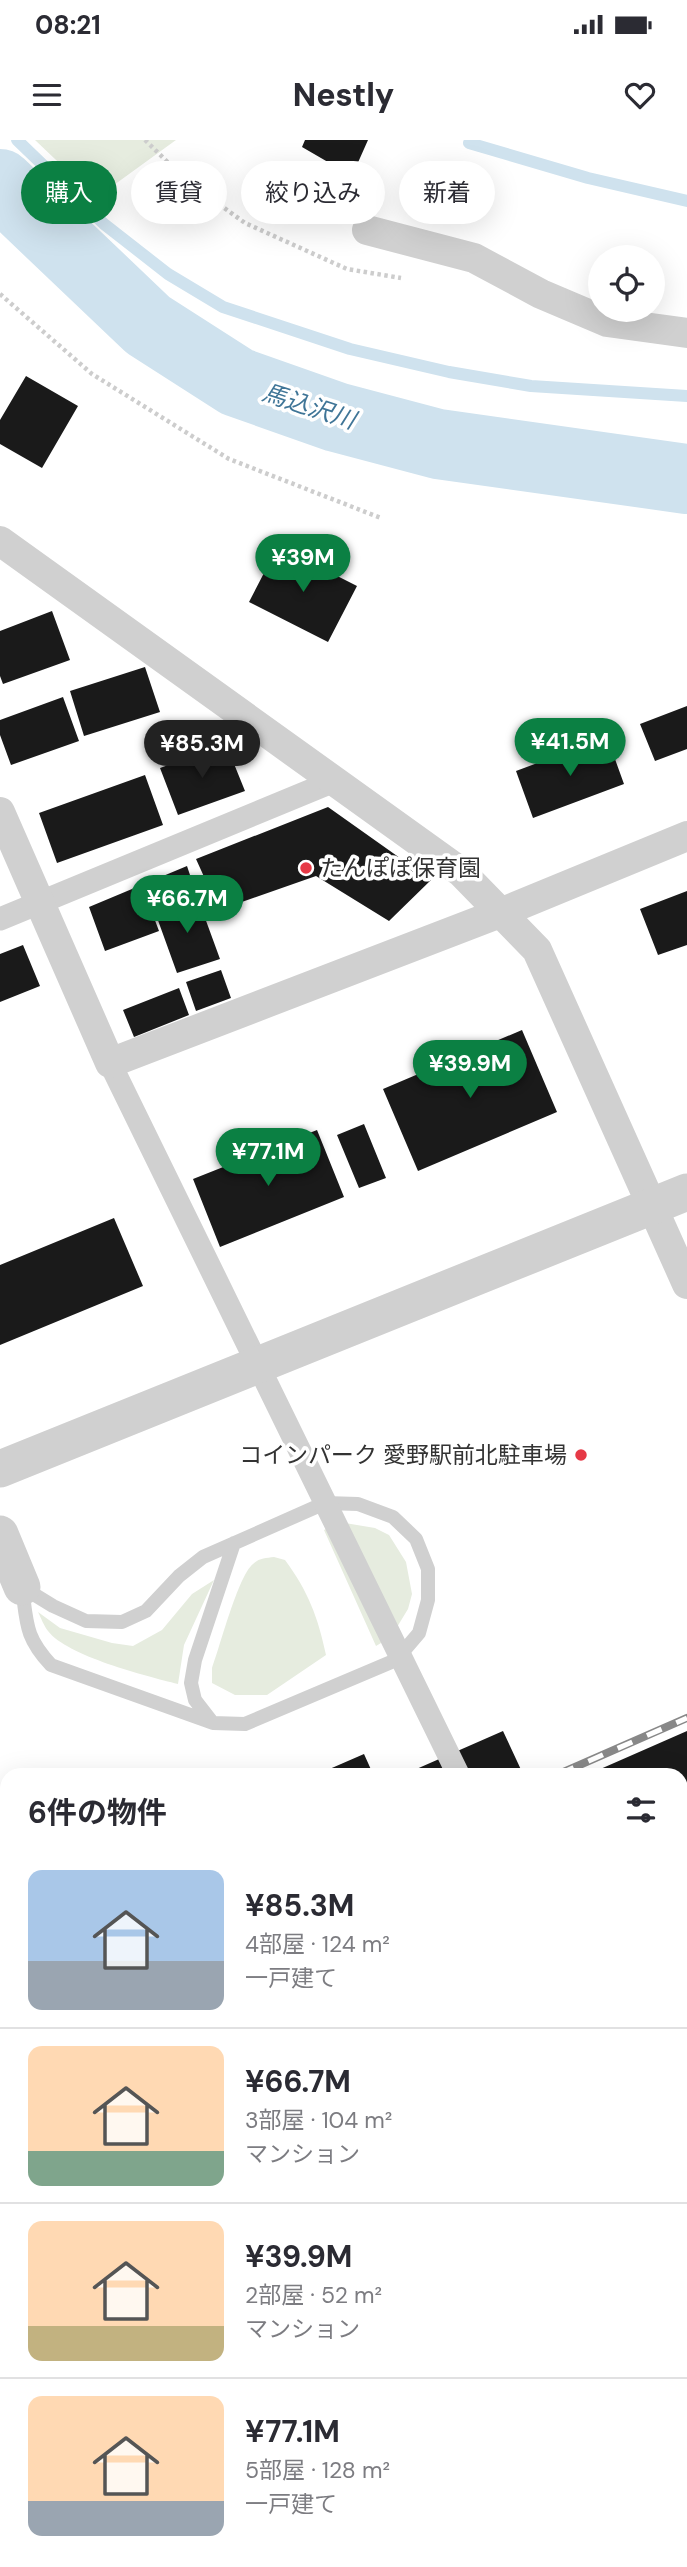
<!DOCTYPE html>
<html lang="ja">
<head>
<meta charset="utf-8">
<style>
	body { margin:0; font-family:"DM Sans","Noto Sans JP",sans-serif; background:#f2f2f3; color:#2b2b33; height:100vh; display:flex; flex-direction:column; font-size:26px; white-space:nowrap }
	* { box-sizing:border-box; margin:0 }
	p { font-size:23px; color:#7c7c81 }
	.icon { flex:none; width:38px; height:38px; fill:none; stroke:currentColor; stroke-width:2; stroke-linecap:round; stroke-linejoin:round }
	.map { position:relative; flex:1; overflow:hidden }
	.side { position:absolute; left:0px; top:1628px; width:688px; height:800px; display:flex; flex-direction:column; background:#fff; border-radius:21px 21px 0 0; box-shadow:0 7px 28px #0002 }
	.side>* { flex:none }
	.hud { position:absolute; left:21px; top:21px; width:646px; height:63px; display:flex; gap:14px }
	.fabs { position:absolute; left:588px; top:105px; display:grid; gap:14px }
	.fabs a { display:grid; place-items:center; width:77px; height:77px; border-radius:50%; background:#fff; box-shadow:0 7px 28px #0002; font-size:35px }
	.price { position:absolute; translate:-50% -60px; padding:0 16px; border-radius:24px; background:#0b8043; color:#fff; font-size:23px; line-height:46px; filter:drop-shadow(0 2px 4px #0008) }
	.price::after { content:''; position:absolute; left:50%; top:42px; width:21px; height:16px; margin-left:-10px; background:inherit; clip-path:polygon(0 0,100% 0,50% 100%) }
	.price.selected { background:#222; color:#fff }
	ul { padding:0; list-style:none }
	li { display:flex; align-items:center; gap:21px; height:175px; padding:0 28px }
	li+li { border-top:2px solid #e1e1e2 }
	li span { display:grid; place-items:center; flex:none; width:196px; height:140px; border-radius:14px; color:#555 }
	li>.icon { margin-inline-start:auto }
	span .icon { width:84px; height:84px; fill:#fffc; stroke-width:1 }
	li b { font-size:30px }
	h2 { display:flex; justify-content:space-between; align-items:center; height:84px; padding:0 28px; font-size:30px }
	.tag { padding:0 24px; border-radius:32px; background:#fff; box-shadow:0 7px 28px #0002; font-size:24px; line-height:63px }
	.tag.selected { background:#0b8043; color:#fff }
	.status { display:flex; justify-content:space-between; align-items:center; height:49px; padding:0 35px; background:#fff; direction:ltr }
	.status svg { height:19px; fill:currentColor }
	header { display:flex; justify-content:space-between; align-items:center; height:91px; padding:0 28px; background:#fff; font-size:32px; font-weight:800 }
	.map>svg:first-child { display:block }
	.green { fill:#e6ecdf }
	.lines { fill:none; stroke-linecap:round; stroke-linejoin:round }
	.stream { stroke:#cfe2ee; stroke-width:12 }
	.river { stroke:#cfe2ee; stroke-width:70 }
	.building { fill:#1a1a1a }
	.path { stroke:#cdcdcd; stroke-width:4.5; stroke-dasharray:3.5 3.5; stroke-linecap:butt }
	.service { stroke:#d0d0d0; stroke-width:14 }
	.pedestrian { stroke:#d0d0d0; stroke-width:23 }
	.minor { stroke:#d0d0d0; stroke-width:30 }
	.tertiary { stroke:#d0d0d0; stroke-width:37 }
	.rail-casing { stroke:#888; stroke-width:8 }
	.rail { stroke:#fff; stroke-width:5; stroke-dasharray:16; stroke-linecap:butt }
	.poi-dot { fill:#e63946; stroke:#fff; stroke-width:2.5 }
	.labels { text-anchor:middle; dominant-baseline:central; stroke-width:7; stroke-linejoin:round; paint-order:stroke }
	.poi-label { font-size:23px; fill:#333; stroke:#fff; text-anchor:start }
	.water-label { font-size:24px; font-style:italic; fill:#3f7597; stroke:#fff }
</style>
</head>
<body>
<div class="status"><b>08:21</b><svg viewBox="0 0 49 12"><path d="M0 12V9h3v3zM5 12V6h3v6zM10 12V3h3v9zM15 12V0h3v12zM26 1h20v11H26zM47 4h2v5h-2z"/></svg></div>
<header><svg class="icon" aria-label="menu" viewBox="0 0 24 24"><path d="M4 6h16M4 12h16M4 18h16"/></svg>Nestly<svg class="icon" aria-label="heart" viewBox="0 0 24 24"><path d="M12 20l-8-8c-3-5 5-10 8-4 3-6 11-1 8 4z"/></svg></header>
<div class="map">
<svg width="687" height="2427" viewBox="0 0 687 2427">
	<rect width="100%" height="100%" fill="#fff"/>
	<path class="green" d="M35 0H176L96 58Z
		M339 1382 375 1388 389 1395 406 1422 412 1454 408 1469 391 1497 376 1506 324 1390Z
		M274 1417 285 1420C308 1451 318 1477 326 1515L267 1555H235L212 1543V1528C220 1507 238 1436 253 1424 259 1418 266 1418 274 1417Z
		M214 1440 184 1505 178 1544C146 1536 67 1516 48 1491 44 1486 41 1478 38 1472L60 1488 112 1503 133 1506 162 1490 192 1454Z"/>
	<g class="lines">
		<path class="stream" d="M17 0 104 84 168 134 223 167 350 209 449 232 531 246 687 256
			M469 3 588 38 687 61"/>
		<path class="river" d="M0 44 148 185 237 242 336 277 438 304 687 339"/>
	</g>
	<path class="building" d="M305 0H368L352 36 302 7Z
		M26 236 78 266 42 328 0 304V280Z
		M278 406 357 446 328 502 249 462Z
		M52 471 70 520 3 544 0 536V491Z
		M145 527 160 572 84 596 70 551Z
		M63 557 79 601 11 625 0 595V580Z
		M687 566V609L655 621 640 584Z
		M607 597 624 644 533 678 516 631Z
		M226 604 245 651 178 675 160 628Z
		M145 635 163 685 57 723 39 673Z
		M328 667 431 740 389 781 316 736 219 770 196 719Z
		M187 726 195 750 150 767 159 791 105 811 89 767Z
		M687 751V805L658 815 640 769Z
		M197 756 220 819 177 833 155 772Z
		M23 805 40 846 0 862V814Z
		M221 830 231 858 196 871 186 842Z
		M179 848 189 875 134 897 123 870Z
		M522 890 557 972 418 1031 383 949Z
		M364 984 386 1038 359 1048 337 995Z
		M317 990 344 1057 220 1107 193 1039Z
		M114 1078 143 1146 0 1205V1125Z
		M503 1591 523 1634H405Z
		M687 1591V1653L681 1655V1634H589Z
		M364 1614 373 1634H318Z"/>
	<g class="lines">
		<path class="path" d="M145 0 187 41 245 83 347 129 401 138
			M0 154 92 234 229 319 381 378"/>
		<path class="service" d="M325 1363 358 1364 393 1377 416 1399 428 1429V1460L419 1493 396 1520 245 1584 213 1583 51 1525C25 1497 27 1484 22 1447L53 1466 86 1481 122 1482 146 1471 179 1436 203 1417Z
			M212 1582 195 1560 191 1543 195 1520 234 1403
			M681 2268 687 2293
			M681 2339 687 2359"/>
		<path class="pedestrian" d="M0 779 334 641
			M110 923 458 1634"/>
		<path class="minor" d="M367 90 474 118 541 154 607 182 687 193
			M0 401 461 732 537 810 687 1144
			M0 672 110 923 500 773 687 696"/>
		<path class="tertiary" d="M0 1329 687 1052
			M0 1394 22 1447
			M0 1831 7 1828
			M0 2278H7
			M184 2420V2427"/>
		<defs>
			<path id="rail" d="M559 1634 687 1578
				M681 1666 687 1663
				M681 1718 687 1715
				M681 1749 687 1746
				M0 1882 7 1878
				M0 1975 7 1972
				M0 2022 7 2019
				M0 2050 7 2047"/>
		</defs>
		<use href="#rail" class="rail-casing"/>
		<use href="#rail" class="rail"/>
	</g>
	<g class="poi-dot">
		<circle cx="306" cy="728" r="7"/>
		<circle cx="581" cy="1315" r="7"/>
	</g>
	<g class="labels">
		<g class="poi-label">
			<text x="320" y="728">たんぽぽ保育園</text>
			<text x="567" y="1315" text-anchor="end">コインパーク 愛野駅前北駐車場</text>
		</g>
		<g class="water-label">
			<text transform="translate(309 266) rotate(18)">馬込沢川</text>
		</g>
	</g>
</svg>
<div class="fabs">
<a><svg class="icon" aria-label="locate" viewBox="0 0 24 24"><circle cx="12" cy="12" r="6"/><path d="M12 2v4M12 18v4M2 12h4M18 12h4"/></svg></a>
</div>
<b class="price" style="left:303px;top:454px">¥39M</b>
<b class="price" style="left:570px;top:638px">¥41.5M</b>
<b class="price selected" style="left:202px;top:640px">¥85.3M</b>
<b class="price" style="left:187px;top:795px">¥66.7M</b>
<b class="price" style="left:470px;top:960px">¥39.9M</b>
<b class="price" style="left:268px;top:1048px">¥77.1M</b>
<div class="hud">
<a class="tag selected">購入</a>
<a class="tag">賃貸</a>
<a class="tag">絞り込み</a>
<a class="tag">新着</a>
</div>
<section class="side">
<h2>6件の物件<svg class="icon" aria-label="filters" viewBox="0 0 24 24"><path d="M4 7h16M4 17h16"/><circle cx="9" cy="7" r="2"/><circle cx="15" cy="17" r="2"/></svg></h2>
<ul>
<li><span style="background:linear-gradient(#a9c7e8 65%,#9aa5b1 0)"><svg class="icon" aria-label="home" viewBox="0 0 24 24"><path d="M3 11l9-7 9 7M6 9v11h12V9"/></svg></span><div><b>¥85.3M</b><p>4部屋 · 124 m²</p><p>一戸建て</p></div></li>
<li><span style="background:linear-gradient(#ffd9b3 75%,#7fa58c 0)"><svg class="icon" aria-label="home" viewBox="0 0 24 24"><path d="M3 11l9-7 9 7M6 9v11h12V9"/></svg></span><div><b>¥66.7M</b><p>3部屋 · 104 m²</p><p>マンション</p></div></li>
<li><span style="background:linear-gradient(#ffd9b3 75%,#c2b280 0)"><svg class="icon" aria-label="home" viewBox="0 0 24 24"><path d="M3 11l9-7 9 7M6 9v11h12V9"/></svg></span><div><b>¥39.9M</b><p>2部屋 · 52 m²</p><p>マンション</p></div></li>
<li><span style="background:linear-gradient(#ffd9b3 75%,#9aa5b1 0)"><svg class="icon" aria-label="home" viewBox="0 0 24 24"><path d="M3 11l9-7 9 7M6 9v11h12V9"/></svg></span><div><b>¥77.1M</b><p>5部屋 · 128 m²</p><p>一戸建て</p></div></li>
</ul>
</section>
</div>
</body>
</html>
